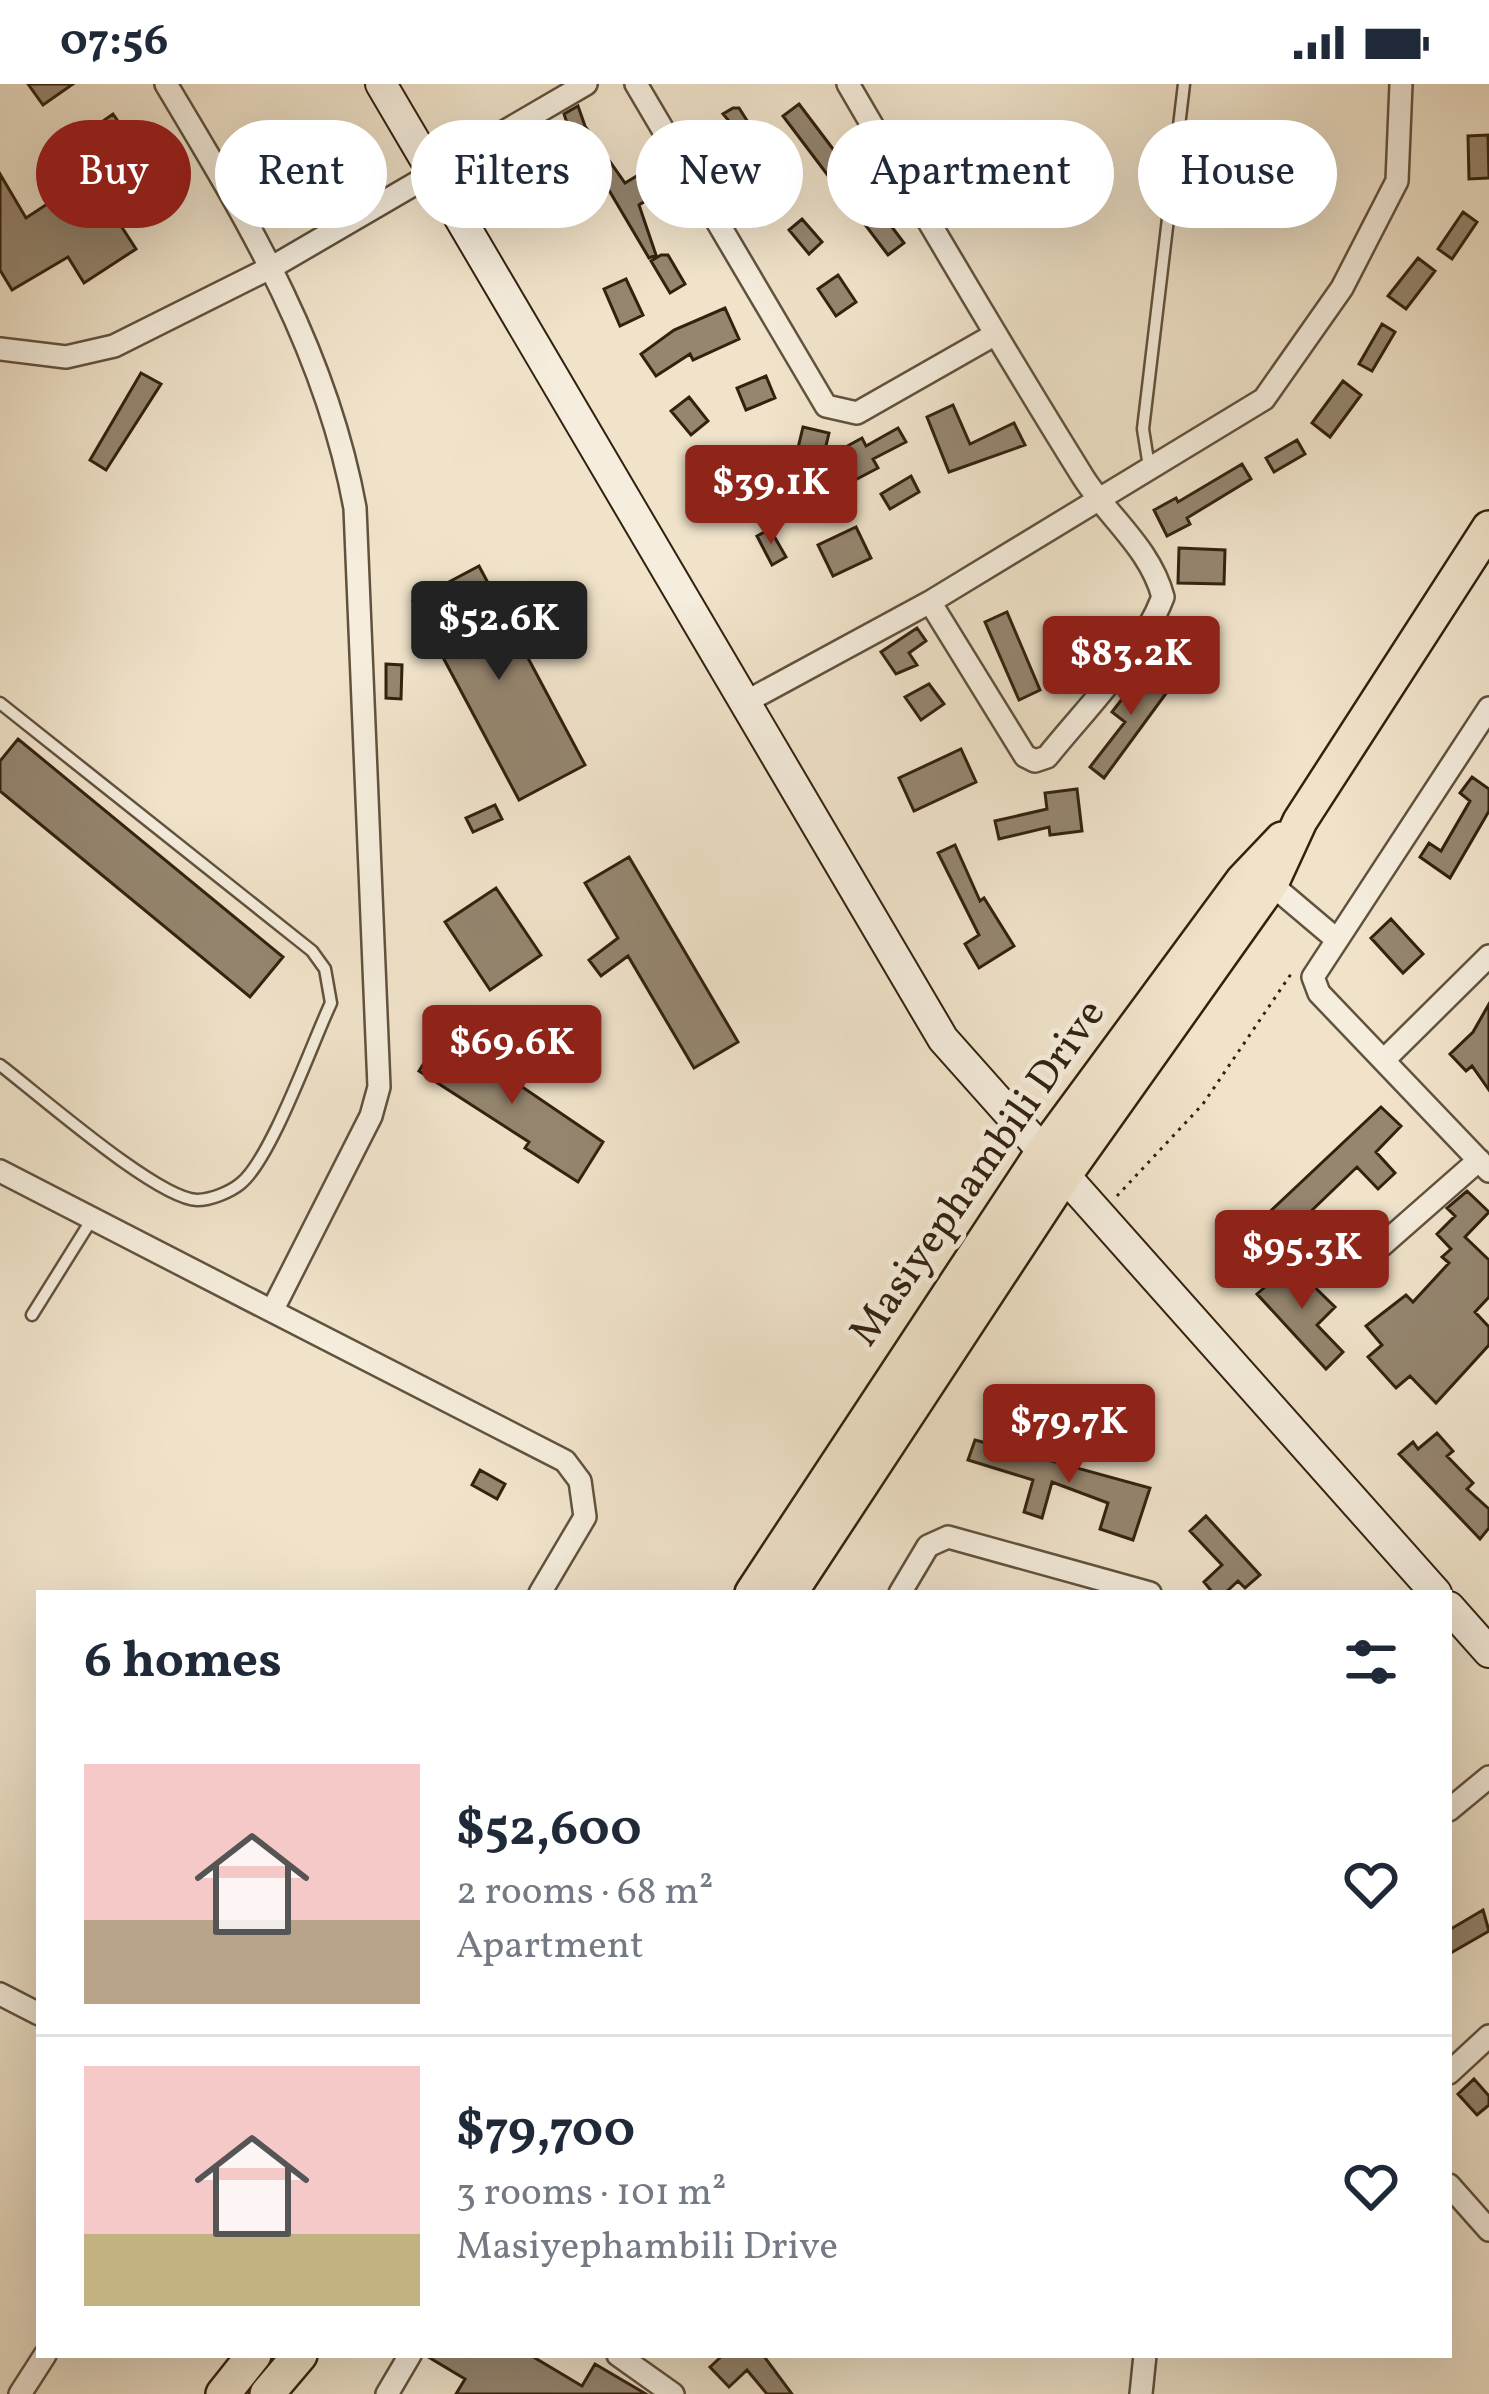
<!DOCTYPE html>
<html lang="en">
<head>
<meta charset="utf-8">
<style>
	body { margin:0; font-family:Vollkorn,serif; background:#f2f2f3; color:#1f2937; height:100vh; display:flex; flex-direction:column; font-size:45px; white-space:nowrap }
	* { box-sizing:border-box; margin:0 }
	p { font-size:39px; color:#747a83 }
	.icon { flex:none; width:66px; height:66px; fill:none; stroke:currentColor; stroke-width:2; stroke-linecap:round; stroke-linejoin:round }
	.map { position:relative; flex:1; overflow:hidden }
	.sheet { position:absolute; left:36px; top:1506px; width:1416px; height:768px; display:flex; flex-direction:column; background:#fff; border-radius:0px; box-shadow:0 12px 48px #0002 }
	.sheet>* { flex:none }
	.top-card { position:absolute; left:36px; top:36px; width:1419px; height:108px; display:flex; gap:24px }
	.price { position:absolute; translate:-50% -102px; padding:0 27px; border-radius:12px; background:#8f2418; color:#fff; font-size:39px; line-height:78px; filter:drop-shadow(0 3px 6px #0008) }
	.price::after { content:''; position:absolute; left:50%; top:72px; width:36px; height:27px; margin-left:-18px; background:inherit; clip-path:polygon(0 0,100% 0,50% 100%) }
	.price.active { background:#222; color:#fff }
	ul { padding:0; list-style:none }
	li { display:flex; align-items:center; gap:36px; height:300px; padding:0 48px }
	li+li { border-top:3px solid #e0e1e3 }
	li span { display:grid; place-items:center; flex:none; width:336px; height:240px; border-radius:0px; color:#555 }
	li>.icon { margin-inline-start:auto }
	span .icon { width:144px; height:144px; fill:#fffc; stroke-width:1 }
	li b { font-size:51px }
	h2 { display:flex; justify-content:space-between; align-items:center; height:144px; padding:0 48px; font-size:51px }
	.tag { padding:0 42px; border-radius:54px; background:#fff; box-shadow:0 12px 48px #0002; font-size:42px; line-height:108px }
	.tag.active { background:#8f2418; color:#fff }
	.status { display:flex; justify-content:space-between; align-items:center; height:84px; padding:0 60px; background:#fff; direction:ltr }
	.status svg { height:33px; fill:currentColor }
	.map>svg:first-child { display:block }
	.building { fill:#958670; stroke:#33210e; stroke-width:3 }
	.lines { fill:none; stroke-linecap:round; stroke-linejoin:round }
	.lane-casing { stroke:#62523d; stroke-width:15 }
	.street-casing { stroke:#62523d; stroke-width:26 }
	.secondary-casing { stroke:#33210e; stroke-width:34 }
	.primary-casing { stroke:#33210e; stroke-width:38 }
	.path { stroke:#33210e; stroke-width:3; stroke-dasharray:3 6; stroke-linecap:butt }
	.lane { stroke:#f5eddd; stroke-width:10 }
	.street { stroke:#f5eddd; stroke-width:21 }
	.secondary { stroke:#f5eddd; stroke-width:30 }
	.primary { stroke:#f0e3ca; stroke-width:33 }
	.labels { text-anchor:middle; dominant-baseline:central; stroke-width:10; stroke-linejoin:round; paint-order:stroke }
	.street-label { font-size:42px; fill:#33210e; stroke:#f5eddd }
</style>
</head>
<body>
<div class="status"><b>07:56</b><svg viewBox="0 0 49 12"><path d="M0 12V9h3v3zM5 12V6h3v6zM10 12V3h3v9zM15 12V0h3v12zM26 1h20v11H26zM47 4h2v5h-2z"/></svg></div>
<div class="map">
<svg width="1489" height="2310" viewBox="0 0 1489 2310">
	<rect width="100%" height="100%" fill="#f0e3ca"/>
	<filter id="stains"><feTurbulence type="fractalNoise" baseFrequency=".00167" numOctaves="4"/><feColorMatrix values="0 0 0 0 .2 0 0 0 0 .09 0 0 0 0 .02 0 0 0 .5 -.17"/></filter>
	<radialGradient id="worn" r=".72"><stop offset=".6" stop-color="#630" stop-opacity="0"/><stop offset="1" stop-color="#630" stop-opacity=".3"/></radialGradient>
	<path class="building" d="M28 0H73L43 21Z
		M799 20 904 159 888 171 783 32Z
		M578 22 585 42 625 99 655 81 668 103 639 121 656 171 649 174 597 86 580 95 587 109 558 120 546 91 522 104 514 88 573 57 564 30Z
		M733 24H739L788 101 774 108 746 57 723 30Z
		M113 30 162 100 114 131 136 165 84 199 68 173 12 206 0 186V90L26 134 102 84 80 53Z
		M1488 51 1489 94 1469 95 1468 52Z
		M1463 128 1477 138 1452 175 1438 165Z
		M802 135 822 158 809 170 789 146Z
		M661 171H668L685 200 670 209 651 177Z
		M1418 174 1435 187 1406 225 1388 212Z
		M838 191 856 218 836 232 818 205Z
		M626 195 643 231 620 242 604 205Z
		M725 224 739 255 693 276 690 270 656 292 641 270 674 246Z
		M1382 240 1395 248 1372 287 1359 280Z
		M141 289 161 300 106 386 90 376Z
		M766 292 775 314 746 326 737 304Z
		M1343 297 1361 311 1330 353 1312 339Z
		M689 313 708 337 691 351 671 327Z
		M953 321 970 360 1014 339 1025 361 949 388 927 333Z
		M803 343 829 349 819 391 793 385Z
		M898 344 906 358 873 375 878 384 855 396 840 366 862 354 866 362Z
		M1297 356 1305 370 1274 388 1266 374Z
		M727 374 748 411 719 428 697 391Z
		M1242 380 1251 395 1187 434 1190 440 1167 452 1154 426 1176 414 1178 418Z
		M911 392 919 408 890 425 881 410Z
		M856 443 871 474 833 492 818 461Z
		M770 445 786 473 772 481 757 452Z
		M1179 464 1225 466 1224 500 1178 499Z
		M479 482 585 681 519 716 413 517Z
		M1007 528 1040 606 1019 616 985 538Z
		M917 544 926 557 909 569 917 581 896 590 881 568Z
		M386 580 402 581 401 615 386 614Z
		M1145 585 1170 604 1104 694 1090 683 1125 638 1112 628Z
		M929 600 944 620 921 636 905 613Z
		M18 655 283 873 250 913 0 707V677Z
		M961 665 976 698 914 727 899 694Z
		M1472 693 1489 705V727L1450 794 1420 773 1429 759 1441 767 1470 717 1460 709Z
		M1077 705 1082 747 1050 751 1049 743 999 755 995 737 1047 725 1045 709Z
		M495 721 502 735 473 748 466 734Z
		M955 761 980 817 984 814 1014 862 979 884 965 860 979 851 938 769Z
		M629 773 738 958 694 984 628 872 601 892 589 876 618 854 585 799Z
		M496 804 541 871 490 906 445 838Z
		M1391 835 1423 870 1403 889 1371 854Z
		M1489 920V1006L1472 982 1466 987 1450 970 1473 948Z
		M443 949 603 1058 578 1098 525 1064 529 1058 419 987Z
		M1381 1023 1401 1042 1376 1068 1395 1089 1378 1105 1357 1083 1281 1156 1261 1136Z
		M1467 1107 1489 1128 1465 1153 1489 1176V1213L1475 1228 1489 1243V1261L1436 1319 1410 1292 1396 1304 1368 1273 1382 1261 1366 1242 1406 1211 1413 1218 1449 1179 1442 1173 1451 1165 1437 1150 1455 1132 1447 1124Z
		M1291 1180 1335 1223 1317 1241 1343 1268 1326 1285 1257 1210Z
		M1437 1349 1453 1367 1447 1372 1473 1399 1467 1405 1489 1425V1444L1480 1455 1399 1370 1413 1358 1418 1365Z
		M975 1356 1150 1404 1133 1456 1100 1445 1108 1419 1052 1398 1042 1434 1024 1428 1033 1396 968 1376Z
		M480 1386 505 1400 497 1415 472 1401Z
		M1206 1432 1260 1491 1245 1504 1238 1497 1225 1509H1213L1204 1498 1222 1481 1190 1447Z
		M1483 1826 1489 1847 1449 1870V1846Z
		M1474 1995 1489 2012V2021L1477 2031 1458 2010Z
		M425 2271H530L582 2302 595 2280 646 2310H456L465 2295Z
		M723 2271H763L792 2310H767L747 2286 729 2303 710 2283Z"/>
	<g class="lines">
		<defs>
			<path id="lane" d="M1149 383 1143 345 1184 0
				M0 619 312 867 325 885 331 919C312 959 271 1076 240 1100 230 1108 211 1116 197 1116 157 1115 37 1009 0 981
				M32 1231 92 1135"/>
			<path id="street" d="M166 0C248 137 326 265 355 424L379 1003 371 1032 272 1227 565 1377 580 1397 585 1433 540 1509
				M636 0 826 322 857 329 994 251
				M848 0C925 132 1002 263 1083 393 1109 434 1150 464 1163 513 1140 572 1087 623 1047 673L1035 677 1025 672 930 518
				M0 265 66 273 114 262 274 182 586 0
				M742 620 930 518 1264 315 1342 204 1397 97 1401 0
				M1489 624 1313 893 1319 909 1489 1087
				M1271 800 1336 855
				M1385 975 1489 872
				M0 1087 272 1227
				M1355 1185 1479 1076
				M900 1509 928 1462 948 1453 1150 1509
				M1449 1726 1489 1693
				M0 1910 39 1930
				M1449 1989 1489 1952
				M1449 2101 1489 2146
				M618 2271 673 2310
				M20 2310 45 2271
				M387 2310 410 2271
				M1141 2310 1145 2271"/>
			<path id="secondary" d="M381 0 943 955 1436 1509
				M1449 1523 1489 1568"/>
			<path id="primary" d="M752 1509 1042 1069 1243 796 1282 755
				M790 1509 1064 1092 1271 800 1300 737 1489 444
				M223 2310 254 2271
				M267 2310 300 2271"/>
		</defs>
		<use href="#lane" class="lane-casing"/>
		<use href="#street" class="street-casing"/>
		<use href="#secondary" class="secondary-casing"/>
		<use href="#primary" class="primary-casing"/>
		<path class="path" d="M1117 1112 1203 1020 1291 890"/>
		<use href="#lane" class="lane"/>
		<use href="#street" class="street"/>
		<use href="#secondary" class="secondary"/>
		<use href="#primary" class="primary"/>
	</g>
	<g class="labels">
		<g class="street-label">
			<text transform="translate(979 1090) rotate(-55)">Masiyephambili Drive</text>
		</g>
	</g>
	<rect width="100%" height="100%" filter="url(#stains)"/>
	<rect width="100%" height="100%" fill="url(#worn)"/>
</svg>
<b class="price" style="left:771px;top:463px">$39.1K</b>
<b class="price active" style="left:499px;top:599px">$52.6K</b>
<b class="price" style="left:1131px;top:634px">$83.2K</b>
<b class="price" style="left:512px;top:1023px">$69.6K</b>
<b class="price" style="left:1302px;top:1228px">$95.3K</b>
<b class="price" style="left:1069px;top:1402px">$79.7K</b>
<div class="top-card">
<a class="tag active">Buy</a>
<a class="tag">Rent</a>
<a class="tag">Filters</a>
<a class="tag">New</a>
<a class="tag">Apartment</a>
<a class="tag">House</a>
</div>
<section class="sheet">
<h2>6 homes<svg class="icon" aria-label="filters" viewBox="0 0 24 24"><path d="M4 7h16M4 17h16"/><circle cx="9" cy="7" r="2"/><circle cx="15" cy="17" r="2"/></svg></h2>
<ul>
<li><span style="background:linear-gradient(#f6c9c9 65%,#b9a48a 0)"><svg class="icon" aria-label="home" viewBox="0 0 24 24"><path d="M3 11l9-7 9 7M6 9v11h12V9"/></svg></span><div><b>$52,600</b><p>2 rooms · 68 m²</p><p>Apartment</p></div><svg class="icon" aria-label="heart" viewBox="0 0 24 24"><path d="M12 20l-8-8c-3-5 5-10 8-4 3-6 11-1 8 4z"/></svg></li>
<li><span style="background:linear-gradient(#f6c9c9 70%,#c2b280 0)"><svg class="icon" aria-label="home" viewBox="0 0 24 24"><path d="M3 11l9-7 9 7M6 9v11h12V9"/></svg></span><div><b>$79,700</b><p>3 rooms · 101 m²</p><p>Masiyephambili Drive</p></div><svg class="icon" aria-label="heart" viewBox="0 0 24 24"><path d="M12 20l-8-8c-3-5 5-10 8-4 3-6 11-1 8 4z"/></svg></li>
</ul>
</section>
</div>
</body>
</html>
